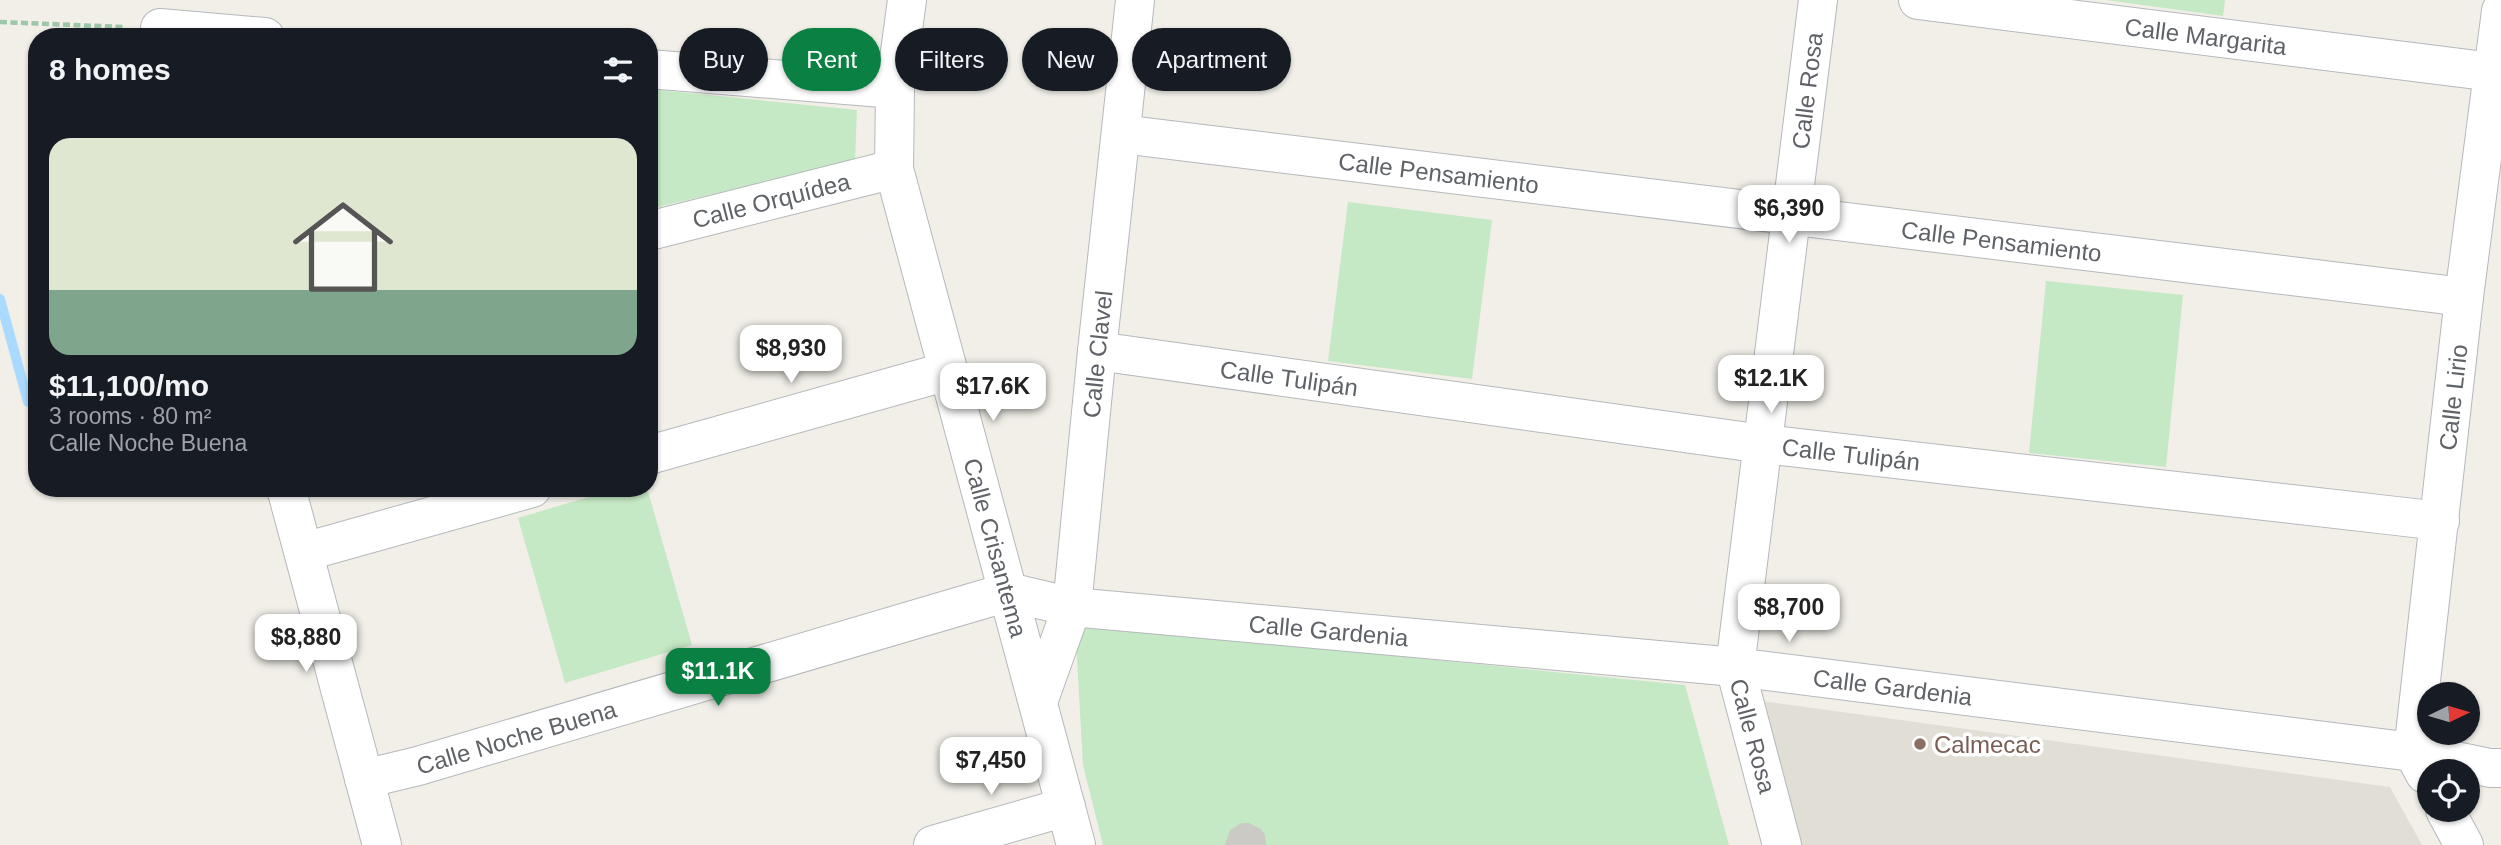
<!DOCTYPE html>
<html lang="en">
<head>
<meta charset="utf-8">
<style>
	body { margin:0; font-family:Arial,sans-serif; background:#242831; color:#f1f3f6; height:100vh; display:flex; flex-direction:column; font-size:26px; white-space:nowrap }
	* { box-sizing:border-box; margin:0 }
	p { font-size:23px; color:#9ea1a6 }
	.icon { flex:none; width:38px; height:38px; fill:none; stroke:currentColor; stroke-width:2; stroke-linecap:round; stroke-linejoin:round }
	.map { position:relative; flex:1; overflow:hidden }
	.sheet { position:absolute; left:28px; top:28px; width:630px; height:469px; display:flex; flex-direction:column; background:#171b24; border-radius:28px; box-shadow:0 2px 5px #0004 }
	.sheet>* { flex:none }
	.guide { position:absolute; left:679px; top:28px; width:665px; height:63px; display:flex; gap:14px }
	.needle { width:46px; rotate:85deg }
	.buttons { position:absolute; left:2417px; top:682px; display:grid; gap:14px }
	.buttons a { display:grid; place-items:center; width:63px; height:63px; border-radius:50%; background:#171b24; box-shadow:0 2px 5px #0004; font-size:35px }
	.price { position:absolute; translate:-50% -60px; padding:0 16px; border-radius:14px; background:#fff; color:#222; font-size:23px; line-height:46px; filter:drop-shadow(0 2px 4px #0008) }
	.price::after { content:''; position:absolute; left:50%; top:42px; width:21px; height:16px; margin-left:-10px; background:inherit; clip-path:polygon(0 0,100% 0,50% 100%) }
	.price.selected { background:#0b8043; color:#fff }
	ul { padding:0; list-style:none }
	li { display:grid; align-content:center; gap:14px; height:371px; padding:0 21px }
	li span { display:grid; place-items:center; height:217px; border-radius:21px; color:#555 }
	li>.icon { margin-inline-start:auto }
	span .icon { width:126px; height:126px; fill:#fffc; stroke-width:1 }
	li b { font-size:30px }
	h2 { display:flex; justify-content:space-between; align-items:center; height:84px; padding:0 21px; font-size:30px }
	.tag { padding:0 24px; border-radius:32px; background:#171b24; box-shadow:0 2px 5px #0004; font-size:24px; line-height:63px }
	.tag.selected { background:#0b8043; color:#fff }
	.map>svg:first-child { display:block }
	.education { fill:#e1ded6 }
	.green { fill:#c5e8c5 }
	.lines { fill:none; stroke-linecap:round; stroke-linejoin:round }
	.stream { stroke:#aadaff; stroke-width:10 }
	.building { fill:#cccac5 }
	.minor-casing { stroke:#b5b8bc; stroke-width:40 }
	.path { stroke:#9cc7a9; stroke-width:4.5; stroke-dasharray:7 3.5; stroke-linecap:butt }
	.minor { stroke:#fff; stroke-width:38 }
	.education-dot { fill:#8d6e63; stroke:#fff; stroke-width:2.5 }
	.labels { text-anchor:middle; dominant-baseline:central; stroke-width:7; stroke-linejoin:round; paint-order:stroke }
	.street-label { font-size:24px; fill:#5f6368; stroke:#fff }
	.education-label { font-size:24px; fill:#785e54; stroke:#fff; text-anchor:start }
</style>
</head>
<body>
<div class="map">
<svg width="2501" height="845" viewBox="0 0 2501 845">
	<rect width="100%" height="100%" fill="#f1efe8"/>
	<path class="education" d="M1755 700 2390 787 2422 845H1795Z"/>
	<path class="green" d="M2106 0H2225L2223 16Z
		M649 89 857 110 855 161 649 209Z
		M1348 202 1492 220 1472 379 1328 361Z
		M2046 281 2183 295 2166 467 2029 453Z
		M619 488H647L692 645 565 683 518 518Z
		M1075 624 1685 685 1729 845H1103L1083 765Z"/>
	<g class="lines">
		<path class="stream" d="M0 299 28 402"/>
	</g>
	<path class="building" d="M1242 823H1249L1261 829 1265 835 1266 845H1225L1230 830Z"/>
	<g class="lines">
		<defs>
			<g id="minor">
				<path id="s1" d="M907 0 895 89 894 169 1076 845"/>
				<path id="s2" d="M1918 0 2493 72"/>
				<path d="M160 28 265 37"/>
				<path d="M649 69 895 89"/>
				<path id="s3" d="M1121 134 2464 297"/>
				<path id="s4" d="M649 231 894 169"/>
				<path id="s5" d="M1097 351 1763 444 2440 521"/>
				<path d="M649 455 948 371"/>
				<path d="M286 488 382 845"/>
				<path d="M304 552 532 488"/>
				<path id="s6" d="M1038 702 1072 607 1097 351 1135 0"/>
				<path id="s7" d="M2425 774 2413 752 2464 297 2501 11"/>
				<path id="s8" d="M364 779 418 766 1008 592 1072 607 1735 667 2413 752 2490 768H2501"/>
				<path d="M2445 810 2464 845"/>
				<path d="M933 845 1066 807"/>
				<path id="s9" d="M1782 845 1735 667 1818 0"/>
			</g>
		</defs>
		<use href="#minor" class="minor-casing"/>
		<path class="path" d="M0 22 124 27"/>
		<use href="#minor" class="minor"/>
	</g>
	<circle class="education-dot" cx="1920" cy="744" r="7"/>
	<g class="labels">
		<g class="street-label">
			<text stroke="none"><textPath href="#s2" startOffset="290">Calle Margarita</textPath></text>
			<text stroke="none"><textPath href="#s9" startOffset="765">Calle Rosa</textPath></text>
			<text stroke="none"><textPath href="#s3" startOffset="320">Calle Pensamiento</textPath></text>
			<text stroke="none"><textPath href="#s4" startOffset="126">Calle Orquídea</textPath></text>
			<text stroke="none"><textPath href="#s3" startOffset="887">Calle Pensamiento</textPath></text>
			<text stroke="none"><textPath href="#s6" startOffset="355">Calle Clavel</textPath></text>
			<text stroke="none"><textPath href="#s5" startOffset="194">Calle Tulipán</textPath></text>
			<text stroke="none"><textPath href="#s7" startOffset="382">Calle Lirio</textPath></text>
			<text stroke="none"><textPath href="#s5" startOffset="761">Calle Tulipán</textPath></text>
			<text stroke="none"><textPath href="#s1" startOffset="562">Calle Crisantema</textPath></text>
			<text stroke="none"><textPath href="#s8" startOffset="994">Calle Gardenia</textPath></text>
			<text stroke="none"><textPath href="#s8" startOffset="1561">Calle Gardenia</textPath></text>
			<text stroke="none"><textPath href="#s8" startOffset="158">Calle Noche Buena</textPath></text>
			<text transform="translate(1753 736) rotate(75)">Calle Rosa</text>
		</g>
		<g class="education-label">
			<text x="1934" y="744">Calmecac</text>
		</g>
	</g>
</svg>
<div class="buttons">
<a><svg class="needle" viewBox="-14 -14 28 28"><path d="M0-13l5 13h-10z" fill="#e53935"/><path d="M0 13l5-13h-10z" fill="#9ea1a6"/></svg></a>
<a><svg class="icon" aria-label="locate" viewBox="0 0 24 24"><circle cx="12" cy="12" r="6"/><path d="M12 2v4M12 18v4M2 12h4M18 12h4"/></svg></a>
</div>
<b class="price" style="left:1789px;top:245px">$6,390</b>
<b class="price" style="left:791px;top:385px">$8,930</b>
<b class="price" style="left:1771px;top:415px">$12.1K</b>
<b class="price" style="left:993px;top:423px">$17.6K</b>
<b class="price" style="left:1789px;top:644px">$8,700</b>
<b class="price" style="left:306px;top:674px">$8,880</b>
<b class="price selected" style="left:718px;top:708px">$11.1K</b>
<b class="price" style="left:991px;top:797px">$7,450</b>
<div class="guide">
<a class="tag">Buy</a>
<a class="tag selected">Rent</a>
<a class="tag">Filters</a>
<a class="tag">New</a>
<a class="tag">Apartment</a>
</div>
<section class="sheet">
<h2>8 homes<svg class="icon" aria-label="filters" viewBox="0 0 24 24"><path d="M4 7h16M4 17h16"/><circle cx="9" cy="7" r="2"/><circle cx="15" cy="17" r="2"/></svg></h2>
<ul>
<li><span style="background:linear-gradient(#dfe7d0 70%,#7fa58c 0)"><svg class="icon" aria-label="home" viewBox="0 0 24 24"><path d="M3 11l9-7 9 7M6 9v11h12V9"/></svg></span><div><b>$11,100/mo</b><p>3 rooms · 80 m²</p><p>Calle Noche Buena</p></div></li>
</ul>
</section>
</div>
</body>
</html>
